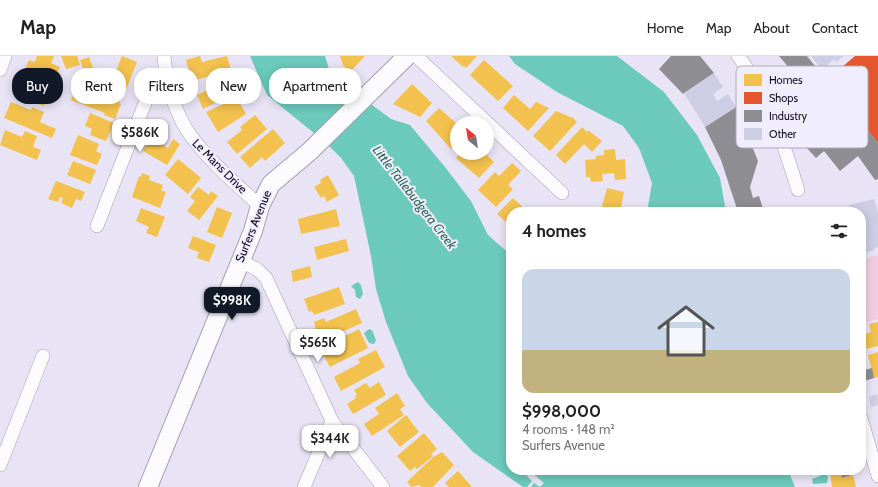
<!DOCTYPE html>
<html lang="en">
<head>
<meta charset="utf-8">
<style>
	body { margin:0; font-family:Cabin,sans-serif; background:#f2f2f2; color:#222; height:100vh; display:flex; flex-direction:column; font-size:15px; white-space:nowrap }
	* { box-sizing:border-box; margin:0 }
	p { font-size:13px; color:#767676 }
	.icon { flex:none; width:22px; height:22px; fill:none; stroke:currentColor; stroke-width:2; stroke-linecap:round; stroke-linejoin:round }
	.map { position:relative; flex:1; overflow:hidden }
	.drawer { position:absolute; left:506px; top:151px; width:360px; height:268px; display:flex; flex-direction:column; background:#fff; border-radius:16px; box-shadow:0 2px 10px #0003 }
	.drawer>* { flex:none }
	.top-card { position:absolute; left:12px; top:12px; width:380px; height:36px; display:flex; gap:8px }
	.needle { width:26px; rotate:330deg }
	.buttons { position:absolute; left:450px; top:60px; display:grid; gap:8px }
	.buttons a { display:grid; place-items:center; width:44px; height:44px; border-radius:50%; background:#fff; box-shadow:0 2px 10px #0003; font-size:20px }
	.price { position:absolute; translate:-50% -34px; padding:0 9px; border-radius:8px; background:#fff; color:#222; font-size:13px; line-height:26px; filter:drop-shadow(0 1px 2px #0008) }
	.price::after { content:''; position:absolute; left:50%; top:24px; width:12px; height:9px; margin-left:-6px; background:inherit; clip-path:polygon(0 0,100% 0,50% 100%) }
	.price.selected { background:#111827; color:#fff }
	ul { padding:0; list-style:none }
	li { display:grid; align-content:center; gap:8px; height:212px; padding:0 16px }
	li span { display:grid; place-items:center; height:124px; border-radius:12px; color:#555 }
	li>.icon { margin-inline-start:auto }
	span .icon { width:72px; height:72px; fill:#fffc; stroke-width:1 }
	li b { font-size:17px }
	h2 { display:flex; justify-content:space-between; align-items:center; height:48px; padding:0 16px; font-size:17px }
	.pill { padding:0 14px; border-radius:16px; background:#fff; box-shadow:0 2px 10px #0003; font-size:14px; line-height:36px }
	.pill.selected { background:#111827; color:#fff }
	header { display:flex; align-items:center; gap:24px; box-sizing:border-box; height:56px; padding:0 20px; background:#fff; border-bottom:1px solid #e0e0e0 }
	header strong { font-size:19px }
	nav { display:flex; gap:22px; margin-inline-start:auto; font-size:14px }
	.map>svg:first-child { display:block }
	.green { fill:#f3cde2 }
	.water { fill:#6bcabb }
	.pier { fill:#e8e4f5 }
	.homes { fill:#f2c14e }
	.shops { fill:#e4572e }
	.industry { fill:#8d8d92 }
	.building { fill:#cdcee3 }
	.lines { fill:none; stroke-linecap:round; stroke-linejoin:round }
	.street-casing { stroke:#a39eb2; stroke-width:14 }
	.secondary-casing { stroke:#a39eb2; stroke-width:20 }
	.street { stroke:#fcfbfe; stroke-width:13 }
	.secondary { stroke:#fcfbfe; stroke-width:18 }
	.labels { text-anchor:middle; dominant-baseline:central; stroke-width:4; stroke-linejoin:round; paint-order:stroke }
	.street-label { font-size:12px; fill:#120a23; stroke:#f0eefc }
	.water-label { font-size:13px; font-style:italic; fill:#2e6356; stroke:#f0eefc }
	.key { fill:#f0eefc; stroke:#adaabb; stroke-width:1 }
	.key-label { font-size:11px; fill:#120a23 }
</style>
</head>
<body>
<header>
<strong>Map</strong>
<nav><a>Home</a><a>Map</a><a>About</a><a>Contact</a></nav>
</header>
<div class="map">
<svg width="878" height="431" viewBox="0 0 878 431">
	<rect width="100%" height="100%" fill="#e8e4f5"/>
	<path class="green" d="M878 199V263L861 268V203Z"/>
	<path class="water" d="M250 0H325L329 13 349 32 391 63 410 69 445 111 471 145 488 179 511 199V414H788L795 431H523L473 396 427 347 408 320 386 266 376 233 371 200 354 120 341 102 325 86 267 39Z
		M509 0H617L664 36 697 79 720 122 726 156H647L652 127 639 92 623 70 557 36 515 8Z
		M358 226 361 229 363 238 360 243 356 241 355 234 351 230Z
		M369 273 372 274 376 284 374 288 369 287 364 277Z
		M824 418 828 420 827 427 813 428 812 423Z"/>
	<path class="pier" d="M531 416 544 427 540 431 534 427 531 431H527L532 425 527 420Z"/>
	<path class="homes" d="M37 0H54L51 7 60 11 58 16 60 17 55 28 24 16 29 4 35 6Z
		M61 0H77L80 9 66 13Z
		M122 0 137 6 125 36 110 30Z
		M200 0 202 6 227 0 231 14 192 25 186 4Z
		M340 0H365L350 16 343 9Z
		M451 0H477L466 12 464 10 463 11Z
		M89 1 95 17 79 23 76 16 83 13 80 4Z
		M484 4 513 30 498 45 470 19Z
		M222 20 226 29 231 27 236 36 203 53 197 39 209 33 207 28Z
		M19 23 51 34 44 50 13 38Z
		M412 28 432 47 420 61 393 48Z
		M91 31 111 39 112 37 122 40 119 47 121 48 115 63 104 59 105 57 71 44 74 37 77 39 78 36 88 39Z
		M514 39 530 53 536 46 549 52 528 75 503 52Z
		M237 42 246 58 218 76 206 56Z
		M11 46 31 54 32 51 44 56 40 66 56 73 52 82 4 62Z
		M439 52 457 68V87L451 93 426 65Z
		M556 55 573 62 577 66 550 95 533 80Z
		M90 57 114 67 106 85 90 79 92 73 85 70Z
		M255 59 267 73 237 98 227 86 242 74 240 71Z
		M582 71 587 76 588 74 602 85 592 96 584 88 565 108 556 99Z
		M273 73 285 87 265 105 262 101 250 112 240 101Z
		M5 74 22 81 25 75 37 80 33 91 41 94 37 104 0 89Z
		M78 79 99 88 96 95 102 98 97 109 70 99Z
		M151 82 168 92 173 83 180 88 167 109 143 95Z
		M615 93 616 104 625 103 626 123 615 124 614 117 602 118 603 125 591 126 590 121H586L585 104 596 103V100L604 99V94Z
		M460 97H485L494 106 479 122 456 102Z
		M178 103 201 122 188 138 165 119Z
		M73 105 96 114 90 128 67 119Z
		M512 107 521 115 508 129 513 133 496 151 478 134 495 116 499 120Z
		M142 117 150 120 149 124 163 129 161 134 166 136 160 152 132 141 139 120 141 121Z
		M328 119 339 139 327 146 324 140 321 142 314 131 321 127 320 124Z
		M56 125 85 136 81 145 76 143 72 152 61 147 63 142 60 141 58 146 48 143Z
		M198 131 209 139 211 135 218 140 199 164 187 155 195 145 190 141Z
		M607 132 624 136 620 156 601 154Z
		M513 142 528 156H511V171L497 158Z
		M217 151 232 157 222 182 207 176Z
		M141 152 165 161 157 181 146 177 149 171 136 165Z
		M336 153 340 170 301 178 298 163Z
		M193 180 216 189 209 206 197 202 199 196 188 192Z
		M346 183 349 195 317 204 314 191Z
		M310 210 312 221 293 226 291 215Z
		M339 231 345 248 314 259 312 255 309 256 304 243Z
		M356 253 362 267 319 286 314 274 316 273 314 266 324 262 326 266Z
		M878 266V290L866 293 863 282 866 281 865 278 871 276 869 268Z
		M359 273 368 292 330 311 323 299 342 290 339 283Z
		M376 294 385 311 341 335 334 321 360 307 358 303Z
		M878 296V321L874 322 868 299Z
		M379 326 386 339 353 358 347 348 356 342 355 340 357 339 354 334 366 327 370 332Z
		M397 337 405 350 400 353 404 359 372 380 364 368 379 358 375 352Z
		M406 359 419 376 400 391 387 375Z
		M424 377 437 393 431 398 433 400 417 413 415 411 410 415 397 400Z
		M442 396 454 409 451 412 433 431H421L419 429 412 431 407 426 433 401Z
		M840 414 842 422 853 419 856 431H832L830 415Z
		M458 415 472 431H449L445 427Z"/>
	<path class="shops" d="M855 0H878V87L832 31 833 28 828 23Z"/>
	<path class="industry" d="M671 0H700L714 17 683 38 659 13Z
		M779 0H807L828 26 812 39Z
		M841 41 878 87V123L875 124 858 100 840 115 824 95 816 102 805 90 800 73Z
		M736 51 758 105 750 131 753 142 759 140 764 156H738L721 104 705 71Z
		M861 282H863L866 293 861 295Z
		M872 312 874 322 864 325 861 315Z
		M840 414H850L852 419 842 422Z"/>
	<path class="building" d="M807 0H844L836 6 834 3 822 14 811 0 808 2Z
		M714 17 723 31 713 38 717 45 728 38 736 51 705 71 684 37Z
		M874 143 878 157V191L874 192 875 194 861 198V193L867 191 865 187 861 188V156H851L849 149Z
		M877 338 878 349 871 351 869 341Z"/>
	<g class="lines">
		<defs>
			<path id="street" d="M164 0C166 27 175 58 191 80 210 106 236 128 260 150
				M416 0 562 137
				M738 0C769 39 783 87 798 134
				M0 14 5 0
				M97 170 147 42 165 14
				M240 205 257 213 266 222 332 365 383 431
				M861 362 878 420
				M0 409 43 300
				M304 431 332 365"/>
			<path id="secondary" d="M148 431 253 175 260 150 271 128 309 96 407 0"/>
		</defs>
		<use href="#street" class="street-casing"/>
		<use href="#secondary" class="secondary-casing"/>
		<use href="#street" class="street"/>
		<use href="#secondary" class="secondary"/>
	</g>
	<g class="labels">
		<g class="street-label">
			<text transform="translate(220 110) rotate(45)">Le Mans Drive</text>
			<text transform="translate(253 170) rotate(-68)">Surfers Avenue</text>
		</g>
		<g class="water-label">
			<text transform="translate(415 141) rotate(52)">Little Tallebudgera Creek</text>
		</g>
	</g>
	<rect x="736" y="10" width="132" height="82" rx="6" class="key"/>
	<rect x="744" y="18" width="18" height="12" fill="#f2c14e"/>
	<rect x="744" y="36" width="18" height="12" fill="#e4572e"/>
	<rect x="744" y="54" width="18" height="12" fill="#8d8d92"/>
	<rect x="744" y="72" width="18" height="12" fill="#cdcee3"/>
	<g class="key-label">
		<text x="769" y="28">Homes</text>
		<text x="769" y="46">Shops</text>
		<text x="769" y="64">Industry</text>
		<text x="769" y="82">Other</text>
	</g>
</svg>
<div class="buttons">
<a><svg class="needle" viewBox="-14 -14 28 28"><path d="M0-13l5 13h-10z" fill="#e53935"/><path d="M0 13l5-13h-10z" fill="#767676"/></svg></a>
</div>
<b class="price" style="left:140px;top:97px">$586K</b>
<b class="price selected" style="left:232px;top:265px">$998K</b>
<b class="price" style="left:318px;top:307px">$565K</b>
<b class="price" style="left:330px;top:403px">$344K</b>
<div class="top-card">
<a class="pill selected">Buy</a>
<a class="pill">Rent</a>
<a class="pill">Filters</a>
<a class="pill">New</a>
<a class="pill">Apartment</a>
</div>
<section class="drawer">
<h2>4 homes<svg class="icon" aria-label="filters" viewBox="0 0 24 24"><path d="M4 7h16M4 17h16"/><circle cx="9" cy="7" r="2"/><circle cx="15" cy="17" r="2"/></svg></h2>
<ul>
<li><span style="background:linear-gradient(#c9d6e8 65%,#c2b280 0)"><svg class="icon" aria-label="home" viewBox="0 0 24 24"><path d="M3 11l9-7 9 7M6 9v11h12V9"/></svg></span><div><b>$998,000</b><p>4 rooms · 148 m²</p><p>Surfers Avenue</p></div></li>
</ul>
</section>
</div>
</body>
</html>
